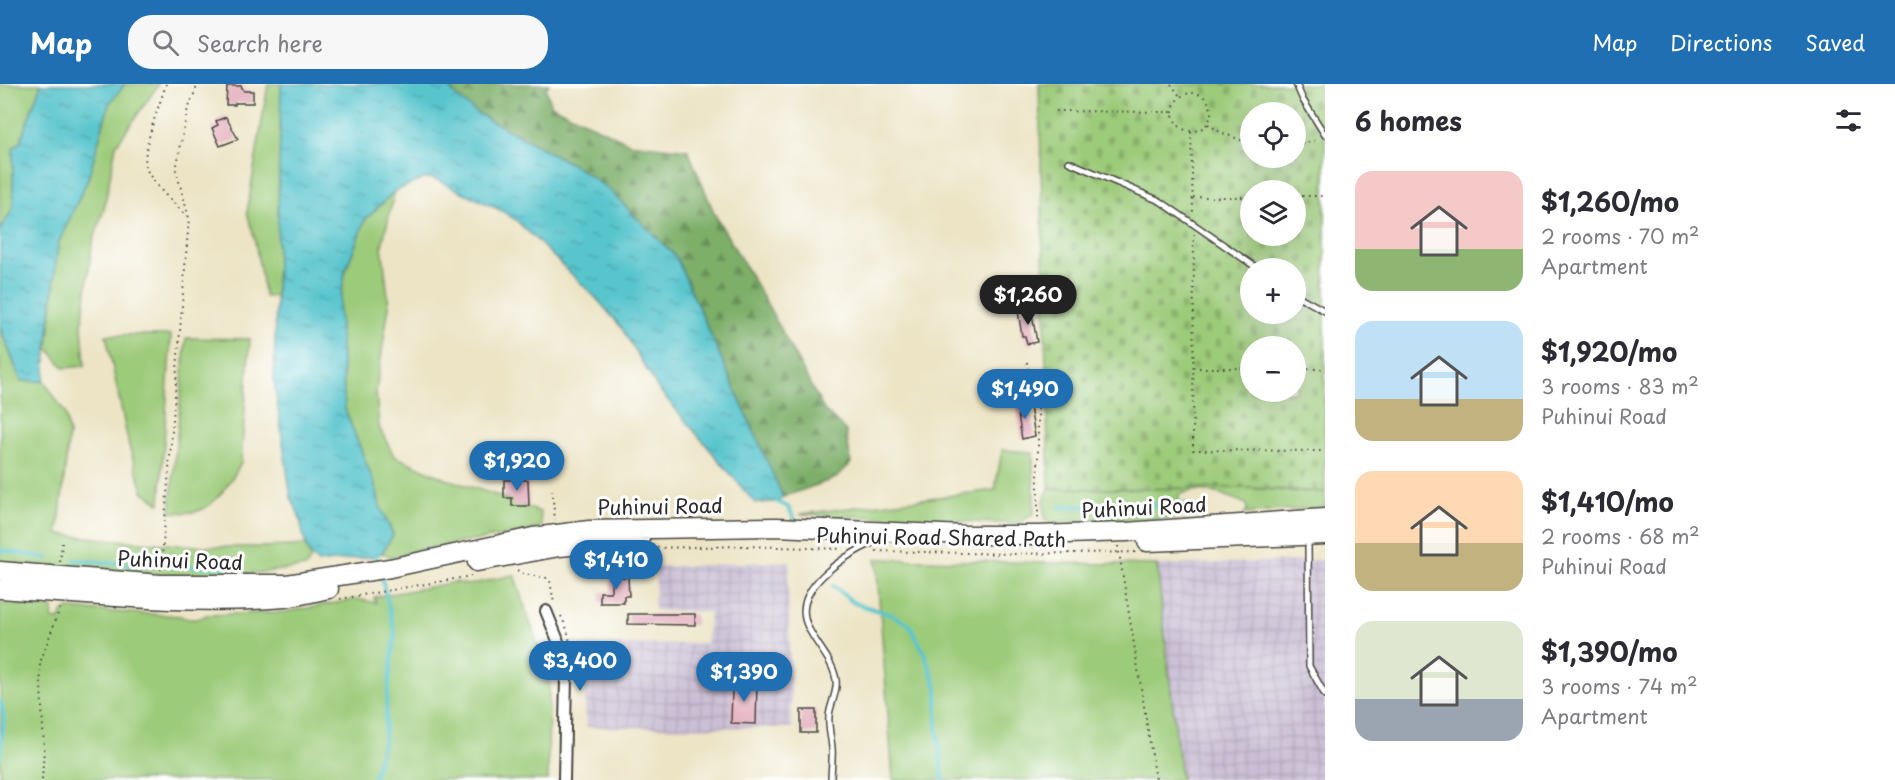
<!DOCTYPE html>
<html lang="en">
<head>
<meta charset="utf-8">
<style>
	body { margin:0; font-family:"Playpen Sans",sans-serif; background:#f7f7f7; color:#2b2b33; height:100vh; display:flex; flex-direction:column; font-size:22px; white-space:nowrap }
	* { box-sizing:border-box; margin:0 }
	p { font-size:20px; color:#7c7c81 }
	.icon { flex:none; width:33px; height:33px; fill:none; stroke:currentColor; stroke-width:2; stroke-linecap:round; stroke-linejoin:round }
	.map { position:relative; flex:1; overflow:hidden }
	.sheet { display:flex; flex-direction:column; background:#fff; width:570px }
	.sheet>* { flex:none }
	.fabs { position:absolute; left:1240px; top:18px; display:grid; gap:12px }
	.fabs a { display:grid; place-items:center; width:66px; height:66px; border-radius:50%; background:#fff; box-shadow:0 6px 24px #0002; font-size:30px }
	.price { position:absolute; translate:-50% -51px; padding:0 14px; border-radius:21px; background:#1f6fb2; color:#fff; font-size:20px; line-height:39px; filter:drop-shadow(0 2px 3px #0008) }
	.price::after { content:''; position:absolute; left:50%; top:36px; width:18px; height:14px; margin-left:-9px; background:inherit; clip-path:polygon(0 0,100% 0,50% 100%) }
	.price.on { background:#222; color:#fff }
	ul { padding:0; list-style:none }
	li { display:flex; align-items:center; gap:18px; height:150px; padding:0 30px }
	li span { display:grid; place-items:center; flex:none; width:168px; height:120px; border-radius:18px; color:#555 }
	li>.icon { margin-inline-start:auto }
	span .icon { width:72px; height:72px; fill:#fffc; stroke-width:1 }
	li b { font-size:26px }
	h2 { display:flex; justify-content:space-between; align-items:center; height:72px; padding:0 30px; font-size:26px }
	header { display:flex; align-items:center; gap:36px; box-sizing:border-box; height:84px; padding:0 30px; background:#1f6fb2; color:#fff }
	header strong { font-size:28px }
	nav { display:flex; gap:33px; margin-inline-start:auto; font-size:21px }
	.search { width:420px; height:54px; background:#f7f7f7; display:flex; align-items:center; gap:15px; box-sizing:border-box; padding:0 21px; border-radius:24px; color:#7c7c81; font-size:22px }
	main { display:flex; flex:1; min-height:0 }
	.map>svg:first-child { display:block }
	.industrial { fill:url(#industrial-grid) }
	.green { fill:#9ccb79; stroke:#647b52; stroke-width:1.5 }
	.forest { fill:url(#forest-firs); stroke:#546d4a; stroke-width:1.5 }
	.cemetery { fill:url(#cemetery-stones); stroke:#647b52; stroke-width:1.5; fill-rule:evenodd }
	.water { fill:url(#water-ripples); stroke:#42787c; stroke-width:1.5 }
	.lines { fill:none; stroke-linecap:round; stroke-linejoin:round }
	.stream { stroke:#58c5cd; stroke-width:4 }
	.building { fill:#e2abbb }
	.lane-casing { stroke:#484742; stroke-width:8 }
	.street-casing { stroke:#484742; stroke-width:14 }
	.highway-casing { stroke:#484742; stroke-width:21 }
	.path { stroke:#484742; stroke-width:2; stroke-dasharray:1.5 4.5; stroke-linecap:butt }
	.lane { stroke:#fff; stroke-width:5 }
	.street { stroke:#fff; stroke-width:10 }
	.highway { stroke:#fff; stroke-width:18 }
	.labels { text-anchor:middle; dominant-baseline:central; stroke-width:6; stroke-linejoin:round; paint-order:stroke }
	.street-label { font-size:20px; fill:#2b2b2b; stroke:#fff }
</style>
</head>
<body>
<header>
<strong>Map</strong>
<div class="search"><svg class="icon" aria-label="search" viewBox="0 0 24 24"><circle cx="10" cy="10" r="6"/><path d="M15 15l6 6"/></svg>Search here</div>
<nav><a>Map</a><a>Directions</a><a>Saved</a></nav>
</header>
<main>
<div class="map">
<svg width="1325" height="696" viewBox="0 0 1325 696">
	<defs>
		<pattern id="industrial-grid" width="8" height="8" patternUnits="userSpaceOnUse" patternTransform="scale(1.5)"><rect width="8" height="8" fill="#cbbfd5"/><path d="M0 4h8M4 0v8" fill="none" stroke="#aea4b7"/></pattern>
		<pattern id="forest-firs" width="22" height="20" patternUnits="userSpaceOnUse" patternTransform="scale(1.5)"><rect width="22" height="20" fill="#7daf69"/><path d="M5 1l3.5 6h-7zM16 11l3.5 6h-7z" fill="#678f57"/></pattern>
		<pattern id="cemetery-stones" width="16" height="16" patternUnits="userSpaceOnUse" patternTransform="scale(1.5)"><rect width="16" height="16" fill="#9ccb79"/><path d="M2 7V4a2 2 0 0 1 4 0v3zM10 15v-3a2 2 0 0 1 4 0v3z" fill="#87ae69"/></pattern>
		<pattern id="water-ripples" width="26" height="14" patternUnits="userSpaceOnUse" patternTransform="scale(1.5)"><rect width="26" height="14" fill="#58c5cd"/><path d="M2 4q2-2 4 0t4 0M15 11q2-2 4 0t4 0" fill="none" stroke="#49a0a7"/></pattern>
	</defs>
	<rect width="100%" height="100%" fill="#fff"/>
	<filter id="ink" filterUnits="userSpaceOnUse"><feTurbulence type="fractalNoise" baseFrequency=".0167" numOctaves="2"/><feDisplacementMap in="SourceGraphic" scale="12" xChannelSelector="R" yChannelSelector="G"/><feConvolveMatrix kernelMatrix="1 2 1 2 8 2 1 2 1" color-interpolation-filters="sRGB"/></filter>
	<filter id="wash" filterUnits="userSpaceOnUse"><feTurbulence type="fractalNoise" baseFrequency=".008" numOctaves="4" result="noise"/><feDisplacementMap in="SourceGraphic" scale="24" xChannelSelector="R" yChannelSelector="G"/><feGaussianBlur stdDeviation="1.35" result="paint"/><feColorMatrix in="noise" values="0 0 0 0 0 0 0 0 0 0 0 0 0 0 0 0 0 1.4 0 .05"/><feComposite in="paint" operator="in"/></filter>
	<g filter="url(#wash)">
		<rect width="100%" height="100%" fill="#ece4c5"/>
		<path class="industrial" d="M1325 476V696H1181L1157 481Z
			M791 477 788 498 792 644 586 643 584 562 706 559 710 528 654 526 656 483Z"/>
		<path class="green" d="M0 0H41L20 58 13 65V124L0 147Z
			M125 0H159L116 61 104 125 92 161 82 241 85 282 64 284 48 264 58 160 88 95 109 20Z
			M268 0H284L276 212 265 213 254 152 247 128Z
			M395 107 382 161 389 222 376 307 379 343 394 372 446 395 496 411 540 428 542 442 528 448 416 466 393 474 382 469 393 450 380 422 377 407 345 325 339 226 345 188 365 136Z
			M0 244 21 297H44L65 329 69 350 58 450C140 459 223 467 305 461L311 474 306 483 206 495 114 486 0 479Z
			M106 251H171L160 420 143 407 129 362Z
			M186 254 250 255 241 379C233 394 215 423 198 427 189 430 179 428 170 428Z
			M1002 366 1033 368 1034 429 1019 440 800 430 995 406Z
			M1249 404 1302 408 1325 406V423L1244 430 1247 426 1246 420C1225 411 1201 400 1179 411L1178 434 1051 439 1045 437C1043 424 1042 416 1049 405Z
			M876 475 1157 481 1181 696H893Z
			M514 491 549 594 548 696H0V519L53 524 52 535 60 536 63 527 68 525 181 532C188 537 199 536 206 531L284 528 358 515 376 519 374 513 456 498 468 501Z"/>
		<path class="forest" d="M446 0H549L546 5 551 21 629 59 688 66 715 131 765 216 824 326 846 347 851 379 836 394 783 413 676 173 607 104 575 82 477 29 456 12Z"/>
		<path class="cemetery" d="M1039 0H1325V408L1249 404 1049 405ZM1251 28H1296V74H1251ZM1251 106H1296V152H1251ZM1251 184H1296V230H1251ZM1251 262H1296V308H1251Z"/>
		<path class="water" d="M41 0H125L109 20 88 95 58 160 44 297H21L0 243V147L13 124V65L20 58Z
			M281 0H446L456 12 477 29 575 82 607 104 676 173 783 413 777 418 755 419 657 303 621 243 596 214 517 137 502 127 433 94 423 95 395 107 365 136 345 188 339 226 345 325 377 407 380 422 393 451 382 469 376 472 318 479C303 467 304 449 299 432 297 426 294 420 291 414L274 297Z"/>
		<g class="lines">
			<path class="stream" d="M777 418 788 423 795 435
				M1060 423 1186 420
				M0 466 48 474
				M376 472 378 481
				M74 476 153 482
				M170 482 240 483
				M833 502 854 519 892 531 909 540 925 570 937 604V643L943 696
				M0 616 4 633 0 673
				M373 696 384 656 387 614 395 548 381 491"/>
		</g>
		<g id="blocks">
			<path class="building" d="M227 2H241L244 7H253V19H235V21H226Z
				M226 33 238 55 220 62 212 44 218 41 216 37Z
				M1031 225 1037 258 1027 260 1025 252H1022L1018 227Z
				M1029 317 1035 352 1022 355 1016 319Z
				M504 396H528L529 422H512V414H504Z
				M611 493H628L629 512H624V519H600V508H611Z
				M628 530H695V541L628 540Z
				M734 599H757L756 640 731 639 732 604H734Z
				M801 626H816V649H801Z"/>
		</g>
	</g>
	<g filter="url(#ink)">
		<use href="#blocks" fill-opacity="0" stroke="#484742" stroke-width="1.5"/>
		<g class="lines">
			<defs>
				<path id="lane" d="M1296 0 1303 16 1325 51
					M1069 78 1160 117 1257 184
					M1296 211 1325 227
					M1308 456 1309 582 1325 611
					M831 696C831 685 833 674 832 664 831 653 828 643 829 632 830 620 838 608 836 596 833 576 816 561 808 543 789 505 846 471 874 458"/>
				<path id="street" d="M546 527 557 554 566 592 564 696"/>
				<path id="highway" d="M1147 458 1325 451
					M477 478 559 463 640 456
					M0 487 160 500H287L390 484 533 453 589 446 776 443 966 451H1038L1126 448 1325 434
					M0 505C94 511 189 522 284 514 299 512 314 508 329 505"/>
			</defs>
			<use href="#lane" class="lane-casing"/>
			<use href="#street" class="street-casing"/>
			<use href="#highway" class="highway-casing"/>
			<path class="path" d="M166 0C161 18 139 70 147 86 156 104 173 118 187 132
				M1171 0 1180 12
				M1173 28a19 19 0 1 1 38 0a19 19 0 1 1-38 0Z
				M1056 27 1172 28
				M1208 40 1220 48 1251 60
				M1191 48 1193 129
				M1296 61 1318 56
				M1296 112H1325
				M1193 113H1251
				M1194 150 1193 366 1325 367
				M1027 278 1032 306 1038 325V438
				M1193 284H1251
				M1296 285H1325
				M552 406 555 436
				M1118 462 1156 696
				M651 464 744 462 843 465
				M876 467 1009 470 1137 468
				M60 478 62 459
				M161 486 189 134 176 86 187 28 198 0
				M517 486 523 490 547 494 550 497 554 519
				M340 515 471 492
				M561 532 567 545 571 563
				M42 696 44 665 40 579 60 524"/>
			<use href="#lane" class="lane"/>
			<use href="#street" class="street"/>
			<use href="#highway" class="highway"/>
		</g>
	</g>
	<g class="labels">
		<g class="street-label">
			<text transform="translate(660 422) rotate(-1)">Puhinui Road</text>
			<text transform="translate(1144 423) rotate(-3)">Puhinui Road</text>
			<text transform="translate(941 453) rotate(1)">Puhinui Road Shared Path</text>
			<text transform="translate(180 476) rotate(2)">Puhinui Road</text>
		</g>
	</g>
</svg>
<div class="fabs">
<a><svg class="icon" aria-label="locate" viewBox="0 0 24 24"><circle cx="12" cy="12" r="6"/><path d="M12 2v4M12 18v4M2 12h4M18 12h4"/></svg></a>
<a><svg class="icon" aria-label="layers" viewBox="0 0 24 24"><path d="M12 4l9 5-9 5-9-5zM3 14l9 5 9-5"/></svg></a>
<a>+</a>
<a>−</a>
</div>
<b class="price on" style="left:1028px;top:242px">$1,260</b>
<b class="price" style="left:1025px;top:336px">$1,490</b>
<b class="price" style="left:517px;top:408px">$1,920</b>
<b class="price" style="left:616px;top:507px">$1,410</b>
<b class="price" style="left:580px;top:608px">$3,400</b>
<b class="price" style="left:744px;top:619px">$1,390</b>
</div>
<section class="sheet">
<h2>6 homes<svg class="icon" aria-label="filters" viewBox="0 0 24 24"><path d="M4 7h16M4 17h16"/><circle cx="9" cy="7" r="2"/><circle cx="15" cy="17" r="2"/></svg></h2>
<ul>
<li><span style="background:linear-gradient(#f6c9c9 65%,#8fb573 0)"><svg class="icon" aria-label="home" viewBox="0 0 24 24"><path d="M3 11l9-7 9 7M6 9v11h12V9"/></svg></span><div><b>$1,260/mo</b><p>2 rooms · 70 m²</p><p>Apartment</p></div></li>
<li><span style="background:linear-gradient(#bfe0f5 65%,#c2b280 0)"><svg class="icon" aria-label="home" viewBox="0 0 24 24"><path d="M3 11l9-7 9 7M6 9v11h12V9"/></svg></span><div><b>$1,920/mo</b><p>3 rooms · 83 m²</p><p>Puhinui Road</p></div></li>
<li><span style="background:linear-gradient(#ffd9b3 60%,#c2b280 0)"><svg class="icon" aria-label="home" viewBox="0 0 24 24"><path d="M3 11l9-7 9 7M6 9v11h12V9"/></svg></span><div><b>$1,410/mo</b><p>2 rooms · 68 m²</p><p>Puhinui Road</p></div></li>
<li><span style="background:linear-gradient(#dfe7d0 65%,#9aa5b1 0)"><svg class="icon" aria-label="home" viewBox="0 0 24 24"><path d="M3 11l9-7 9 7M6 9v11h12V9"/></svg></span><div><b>$1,390/mo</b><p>3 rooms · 74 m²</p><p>Apartment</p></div></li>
</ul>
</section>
</main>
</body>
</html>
